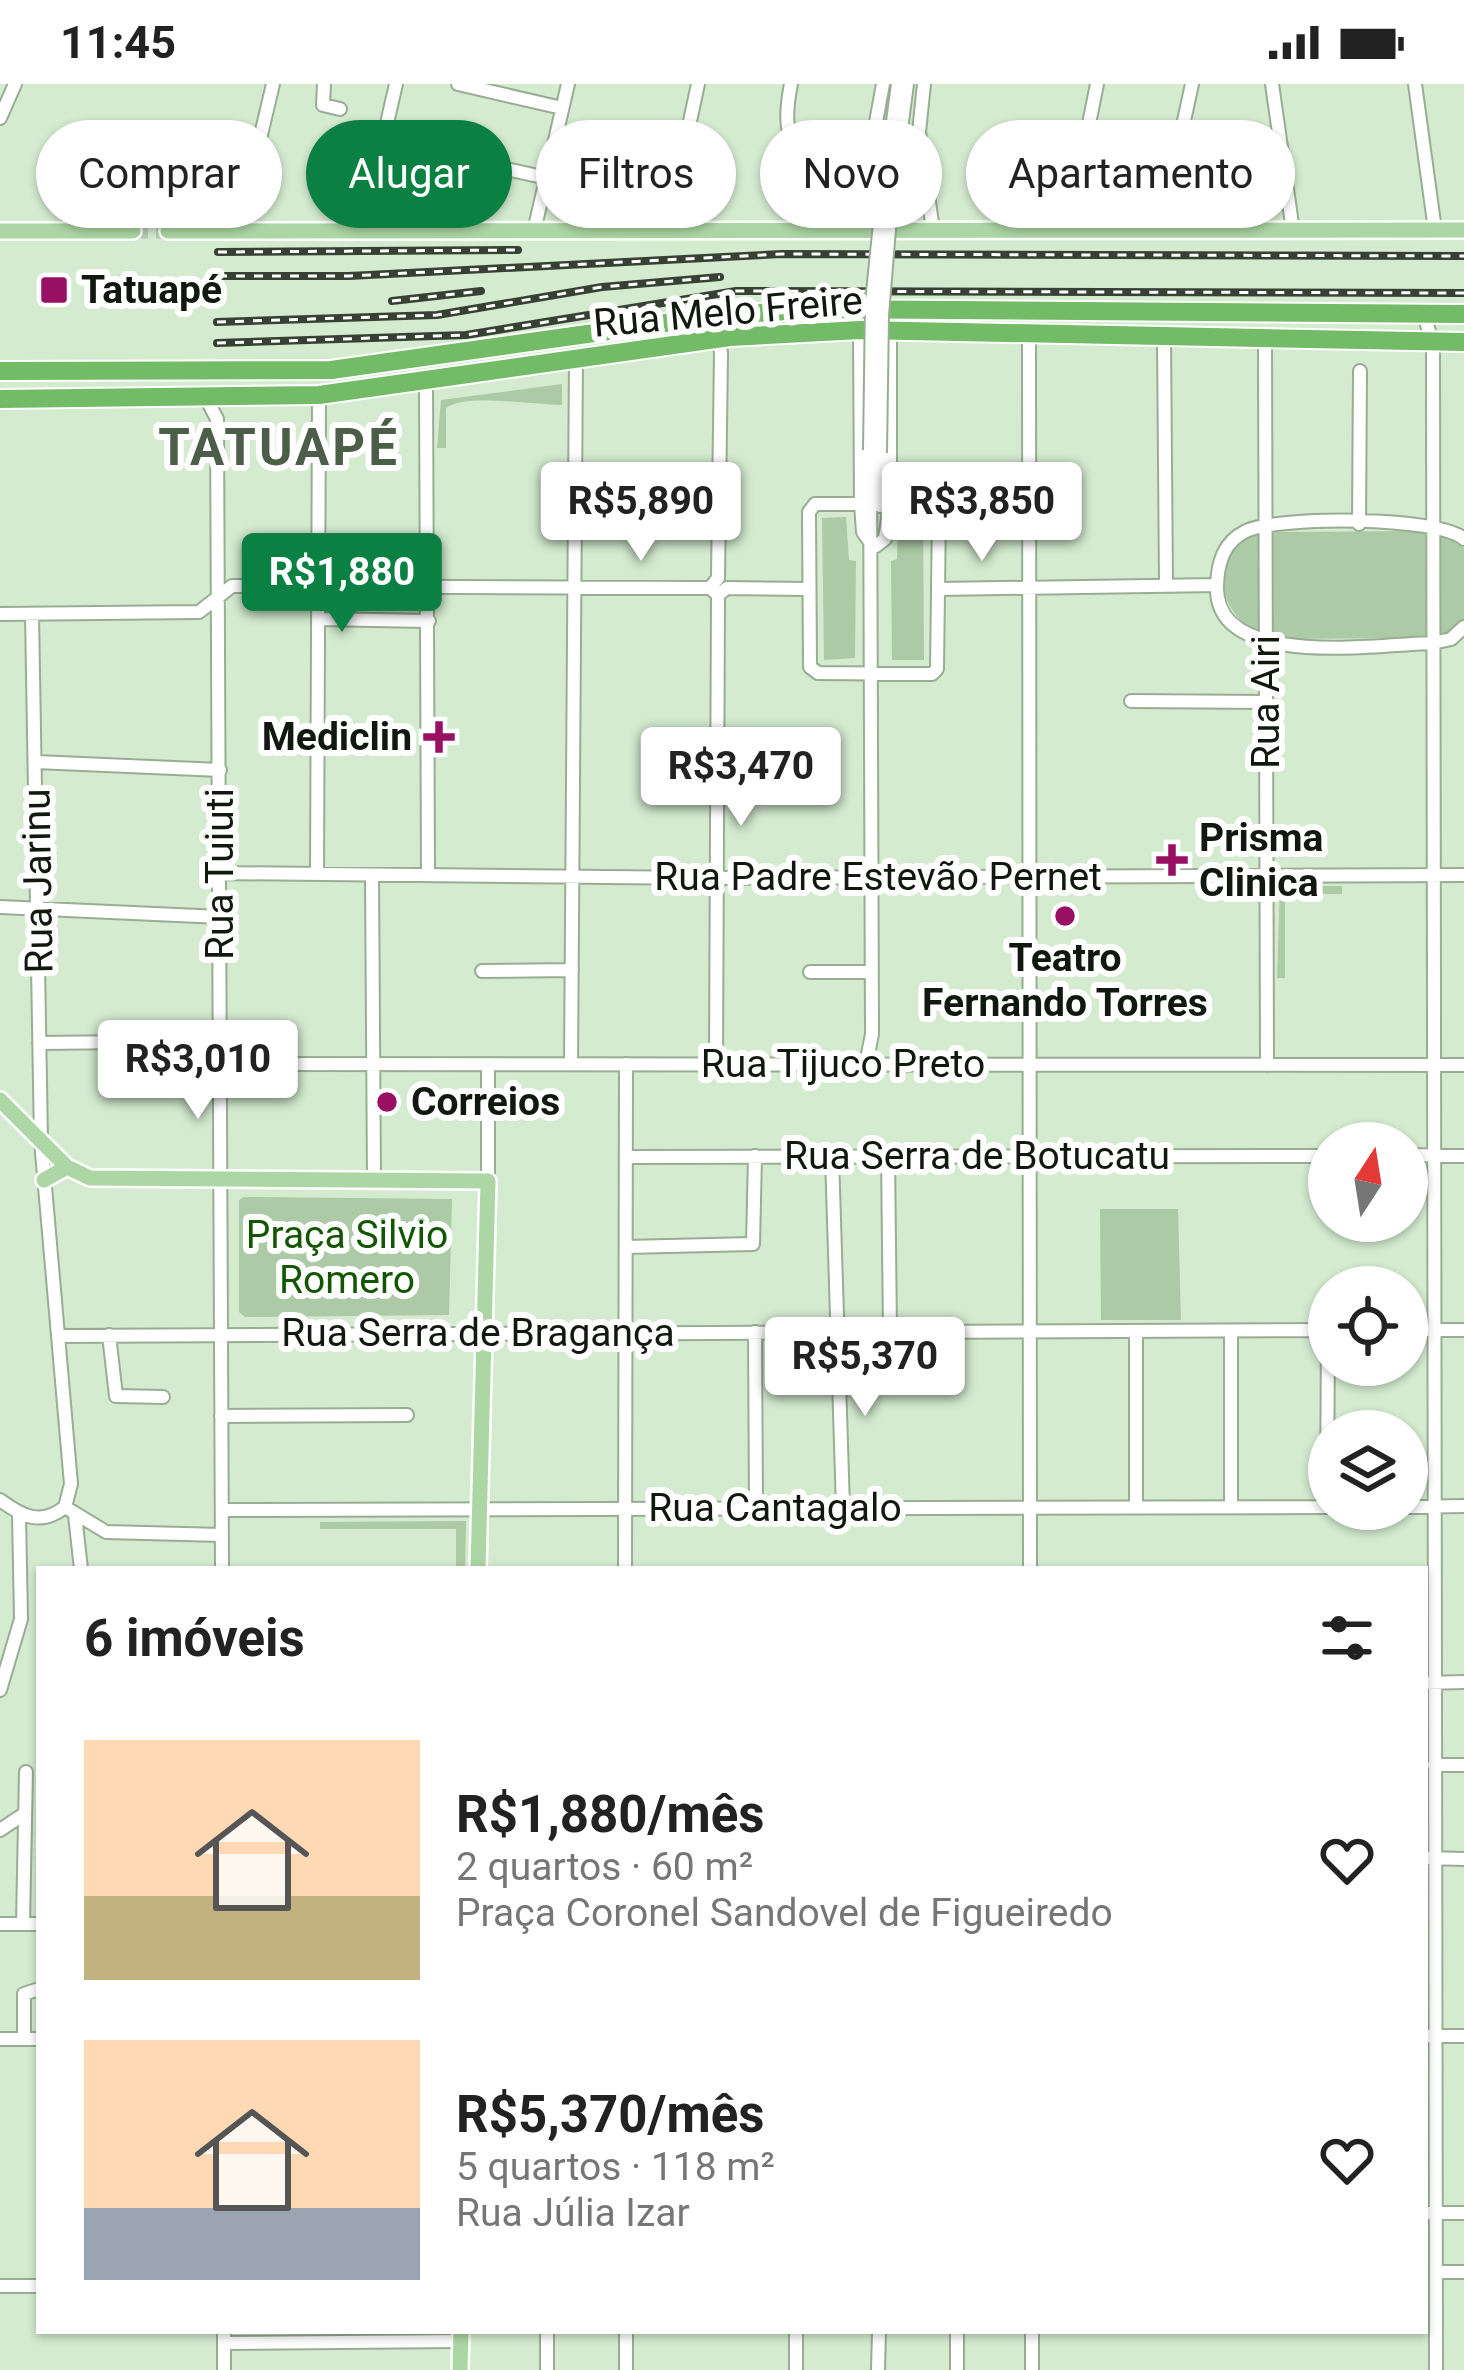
<!DOCTYPE html>
<html lang="pt">
<head>
<meta charset="utf-8">
<style>
	body { margin:0; font-family:Roboto,sans-serif; background:#f2f2f2; color:#222; height:100vh; display:flex; flex-direction:column; font-size:45px; white-space:nowrap }
	* { box-sizing:border-box; margin:0 }
	p { font-size:39px; color:#767676 }
	.icon { flex:none; width:66px; height:66px; fill:none; stroke:currentColor; stroke-width:2; stroke-linecap:round; stroke-linejoin:round }
	.map { position:relative; flex:1; overflow:hidden }
	.details { position:absolute; left:36px; top:1482px; width:1392px; height:768px; display:flex; flex-direction:column; background:#fff; border-radius:0px; box-shadow:0 3px 9px #0004 }
	.details>* { flex:none }
	.top-card { position:absolute; left:36px; top:36px; width:1392px; height:108px; display:flex; gap:24px }
	.needle { width:78px; rotate:12deg }
	.tools { position:absolute; left:1308px; top:1038px; display:grid; gap:24px }
	.tools a { display:grid; place-items:center; width:120px; height:120px; border-radius:50%; background:#fff; box-shadow:0 3px 9px #0004; font-size:60px }
	.price { position:absolute; translate:-50% -102px; padding:0 27px; border-radius:12px; background:#fff; color:#222; font-size:39px; line-height:78px; filter:drop-shadow(0 3px 6px #0008) }
	.price::after { content:''; position:absolute; left:50%; top:72px; width:36px; height:27px; margin-left:-18px; background:inherit; clip-path:polygon(0 0,100% 0,50% 100%) }
	.price.on { background:#0b8043; color:#fff }
	ul { padding:0; list-style:none }
	li { display:flex; align-items:center; gap:36px; height:300px; padding:0 48px }
	li span { display:grid; place-items:center; flex:none; width:336px; height:240px; border-radius:0px; color:#555 }
	li>.icon { margin-inline-start:auto }
	span .icon { width:144px; height:144px; fill:#fffc; stroke-width:1 }
	li b { font-size:51px }
	h2 { display:flex; justify-content:space-between; align-items:center; height:144px; padding:0 48px; font-size:51px }
	.chip { padding:0 42px; border-radius:54px; background:#fff; box-shadow:0 3px 9px #0004; font-size:42px; line-height:108px }
	.chip.on { background:#0b8043; color:#fff }
	.status { display:flex; justify-content:space-between; align-items:center; height:84px; padding:0 60px; background:#fff; direction:ltr }
	.status svg { height:33px; fill:currentColor }
	.map>svg:first-child { display:block }
	.green { fill:#abcaa5 }
	.lines { fill:none; stroke-linecap:round; stroke-linejoin:round }
	.major-tunnel { stroke:#b7cbb3; stroke-width:15; stroke-dasharray:15 8; stroke-linecap:butt }
	.minor-casing { stroke:#98ad94; stroke-width:16 }
	.major-casing { stroke:#fff; stroke-width:20 }
	.highway-casing { stroke:#fff; stroke-width:22 }
	.minor { stroke:#fff; stroke-width:12 }
	.major { stroke:#acd6a4; stroke-width:15 }
	.highway { stroke:#74bb67; stroke-width:18 }
	.rail-casing { stroke:#364134; stroke-width:8 }
	.rail { stroke:#fff; stroke-width:3; stroke-dasharray:9; stroke-linecap:butt }
	.minor-bridge-casing { stroke:#98ad94; stroke-width:16; stroke-linecap:butt }
	.minor-bridge { stroke:#fff; stroke-width:12 }
	.poi-dot { fill:#980f63; stroke:#fff; stroke-width:4.5 }
	.labels { text-anchor:middle; dominant-baseline:central; stroke-width:12; stroke-linejoin:round; paint-order:stroke }
	.poi-label { font-size:39px; font-weight:bold; fill:#10180f; stroke:#fff; text-anchor:start }
	.street-label { font-size:39px; fill:#10180f; stroke:#fff }
	.park-label { font-size:39px; fill:#125700; stroke:#fff }
	.district-label { font-size:51px; font-weight:bold; letter-spacing:3px; fill:#4b5e47; stroke:#fff }
</style>
</head>
<body>
<div class="status"><b>11:45</b><svg viewBox="0 0 49 12"><path d="M0 12V9h3v3zM5 12V6h3v6zM10 12V3h3v9zM15 12V0h3v12zM26 1h20v11H26zM47 4h2v5h-2z"/></svg></div>
<div class="map">
<svg width="1464" height="2286" viewBox="0 0 1464 2286">
	<rect width="100%" height="100%" fill="#d4ebd0"/>
	<path class="green" d="M562 300V321C533 321 465 309 446 324V364H437L441 316Z
		M846 433 849 476 856 477 855 574 824 576 822 434Z
		M923 433 924 576H892L891 477 897 475 898 435Z
		M1260 447V552C1214 522 1207 475 1260 447Z
		M1426 447 1427 554 1273 555V448Z
		M1439 448 1464 464V535L1440 553Z
		M1280 802H1342V810H1285V894H1277Z
		M244 1113 452 1115 449 1231 245 1233 239 1228V1116Z
		M1100 1125H1178L1181 1236H1101Z
		M466 1437 465 1485H456V1445H320V1438Z"/>
	<g class="lines">
		<path class="major-tunnel" d="M133 147H168"/>
		<defs>
			<path id="minor" d="M324 0 323 21 340 25
				M458 0 562 24
				M791 0C779 60 796 72 840 109
				M924 0 919 48 933 146
				M1272 0 1293 147
				M1415 0 1435 146
				M0 34 15 0
				M385 58 547 94
				M882 120 898 0
				M891 121 907 0
				M667 144 698 0
				M820 144 832 115 868 82 883 0
				M1068 144 1097 0
				M1182 145 1177 69 1192 0
				M534 147 568 0
				M238 148 273 0
				M362 148 396 0
				M1423 228 1433 260 1436 2286
				M715 232 721 269 718 494 710 504 718 511 727 504 808 505
				M860 246 861 420 863 448 870 458
				M1029 251 1030 1485
				M1164 254 1166 501
				M1265 255 1267 981
				M426 297 428 791
				M206 314 217 335 222 1485
				M880 369V422
				M861 420H815L809 428 810 583 818 589 932 590 937 585 939 427 933 422 890 421 872 410
				M1359 440 1360 287
				M1464 455C1438 432 1278 432 1246 447 1224 458 1218 477 1217 501 1213 587 1378 560 1433 559L1451 555 1464 543
				M876 462 885 455 890 421V247
				M318 470 429 469
				M938 505 1217 501
				M0 530 199 528 232 502 710 504
				M32 530 41 1057 71 1400 65 1423
				M318 535 429 537
				M1131 617 1266 618
				M36 678 220 686
				M219 789 705 794 1464 791
				M317 790 319 311
				M372 791 374 1096
				M0 823 221 833
				M482 887 572 886
				M810 888H872
				M39 959 222 957
				M222 980 1464 981
				M571 980 576 274
				M716 980 718 511
				M866 980 872 950 870 366
				M1407 1071 1464 1072
				M832 1072 843 1424
				M888 1072 890 1247
				M626 1073 1329 1072
				M488 1097V980
				M626 1163 753 1160 755 1072
				M1407 1246H1464
				M755 1248 756 1424
				M109 1251 116 1312 163 1313
				M58 1252 1329 1246
				M221 1332 407 1331
				M0 1416C23 1433 41 1442 65 1423
				M65 1423 106 1448 222 1451
				M1136 1423V1247
				M1231 1423V1247
				M1327 1423 1328 1246
				M1407 1423 1464 1422
				M222 1426 1329 1423
				M75 1431 81 1485
				M625 1485 626 980
				M1425 1599 1464 1598
				M0 1606 21 1535 19 1430
				M1434 1681H1464
				M0 1746 24 1730
				M1425 1774 1464 1775
				M0 1840H39
				M23 1840 26 1688
				M1425 1952H1464
				M0 1955H39
				M24 1955V1910L39 1905
				M1425 2129H1464
				M1437 2188H1464
				M0 2202H39
				M224 2247V2286
				M547 2247V2286
				M626 2247V2286
				M796 2247V2286
				M957 2247V2286
				M1032 2247V2286
				M224 2259 460 2257
				M878 2286 879 2247"/>
			<path id="major" d="M0 147H133
				M168 147 1464 146
				M0 1016 67 1083 90 1094 488 1097 478 1485
				M44 1096 67 1083
				M460 2286 461 2247"/>
			<path id="highway" d="M0 287 331 286 715 232 814 225 1464 230
				M0 315 319 311 730 253 860 246 1464 258"/>
		</defs>
		<use href="#minor" class="minor-casing"/>
		<use href="#major" class="major-casing"/>
		<use href="#highway" class="highway-casing"/>
		<use href="#minor" class="minor"/>
		<use href="#major" class="major"/>
		<use href="#highway" class="highway"/>
		<defs>
			<path id="rail" d="M218 168 518 166
				M218 192H349L782 170 1464 172
				M392 217 481 207
				M217 238 437 231 602 203 720 193
				M217 259 466 251 736 207 1464 209"/>
		</defs>
		<use href="#rail" class="rail-casing"/>
		<use href="#rail" class="rail"/>
		<defs>
			<path id="minor-bridge" d="M870 366 872 218 882 120
				M880 369 882 231 891 121"/>
		</defs>
		<use href="#minor-bridge" class="minor-bridge-casing"/>
		<use href="#minor-bridge" class="minor-bridge"/>
	</g>
	<g class="poi-dot">
		<rect x="39" y="191" width="30" height="30" rx="6"/>
		<path d="M433 635h12v12h12v12h-12v12h-12v-12h-12v-12h12z"/>
		<path d="M1166 758h12v12h12v12h-12v12h-12v-12h-12v-12h12z"/>
		<circle cx="1065" cy="832" r="12"/>
		<circle cx="387" cy="1018" r="12"/>
	</g>
	<g class="labels">
		<g class="poi-label">
			<text x="81" y="206">Tatuapé</text>
			<text x="412" y="653" text-anchor="end">Mediclin</text>
			<text x="1199" y="754">Prisma<tspan x="1199" dy="45">Clinica</tspan></text>
			<text x="1065" y="874" text-anchor="middle">Teatro<tspan x="1065" dy="45">Fernando Torres</tspan></text>
			<text x="411" y="1018">Correios</text>
		</g>
		<g class="street-label">
			<text transform="translate(728 228) rotate(-5)">Rua Melo Freire</text>
			<text transform="translate(1266 618) rotate(-90)">Rua Airi</text>
			<text transform="translate(220 790) rotate(-90)">Rua Tuiuti</text>
			<text x="878" y="793">Rua Padre Estevão Pernet</text>
			<text transform="translate(38 797) rotate(-91)">Rua Jarinu</text>
			<text x="843" y="980">Rua Tijuco Preto</text>
			<text x="977" y="1072">Rua Serra de Botucatu</text>
			<text x="478" y="1249">Rua Serra de Bragança</text>
			<text x="775" y="1424">Rua Cantagalo</text>
		</g>
		<g class="park-label">
			<text x="347" y="1151">Praça Silvio<tspan x="347" dy="45">Romero</tspan></text>
		</g>
		<g class="district-label">
			<text x="279" y="363">TATUAPÉ</text>
		</g>
	</g>
</svg>
<div class="tools">
<a><svg class="needle" viewBox="-14 -14 28 28"><path d="M0-13l5 13h-10z" fill="#e53935"/><path d="M0 13l5-13h-10z" fill="#767676"/></svg></a>
<a><svg class="icon" aria-label="locate" viewBox="0 0 24 24"><circle cx="12" cy="12" r="6"/><path d="M12 2v4M12 18v4M2 12h4M18 12h4"/></svg></a>
<a><svg class="icon" aria-label="layers" viewBox="0 0 24 24"><path d="M12 4l9 5-9 5-9-5zM3 14l9 5 9-5"/></svg></a>
</div>
<b class="price" style="left:641px;top:480px">R$5,890</b>
<b class="price" style="left:982px;top:480px">R$3,850</b>
<b class="price on" style="left:342px;top:551px">R$1,880</b>
<b class="price" style="left:741px;top:745px">R$3,470</b>
<b class="price" style="left:198px;top:1038px">R$3,010</b>
<b class="price" style="left:865px;top:1335px">R$5,370</b>
<div class="top-card">
<a class="chip">Comprar</a>
<a class="chip on">Alugar</a>
<a class="chip">Filtros</a>
<a class="chip">Novo</a>
<a class="chip">Apartamento</a>
</div>
<section class="details">
<h2>6 imóveis<svg class="icon" aria-label="filters" viewBox="0 0 24 24"><path d="M4 7h16M4 17h16"/><circle cx="9" cy="7" r="2"/><circle cx="15" cy="17" r="2"/></svg></h2>
<ul>
<li><span style="background:linear-gradient(#ffd9b3 65%,#c2b280 0)"><svg class="icon" aria-label="home" viewBox="0 0 24 24"><path d="M3 11l9-7 9 7M6 9v11h12V9"/></svg></span><div><b>R$1,880/mês</b><p>2 quartos · 60 m²</p><p>Praça Coronel Sandovel de Figueiredo</p></div><svg class="icon" aria-label="heart" viewBox="0 0 24 24"><path d="M12 20l-8-8c-3-5 5-10 8-4 3-6 11-1 8 4z"/></svg></li>
<li><span style="background:linear-gradient(#ffd9b3 70%,#9aa5b1 0)"><svg class="icon" aria-label="home" viewBox="0 0 24 24"><path d="M3 11l9-7 9 7M6 9v11h12V9"/></svg></span><div><b>R$5,370/mês</b><p>5 quartos · 118 m²</p><p>Rua Júlia Izar</p></div><svg class="icon" aria-label="heart" viewBox="0 0 24 24"><path d="M12 20l-8-8c-3-5 5-10 8-4 3-6 11-1 8 4z"/></svg></li>
</ul>
</section>
</div>
</body>
</html>
